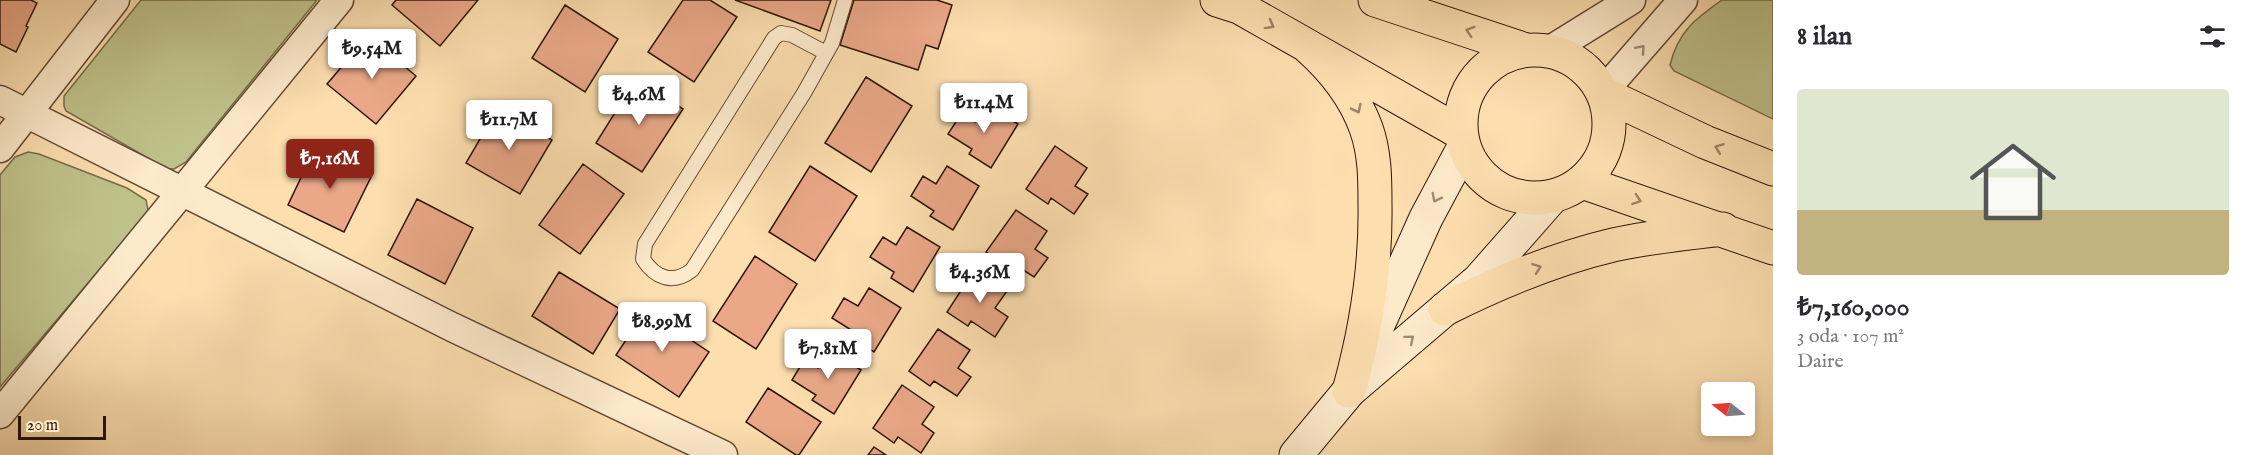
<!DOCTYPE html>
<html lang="tr">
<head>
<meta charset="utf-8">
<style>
	body { margin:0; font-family:"IM FELL English",serif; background:#f7f7f7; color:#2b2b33; height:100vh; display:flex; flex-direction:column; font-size:22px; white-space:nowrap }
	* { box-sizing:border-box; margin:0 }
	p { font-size:20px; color:#7c7c81 }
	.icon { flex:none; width:33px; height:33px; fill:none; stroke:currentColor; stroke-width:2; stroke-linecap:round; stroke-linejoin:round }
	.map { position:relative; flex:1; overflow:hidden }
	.side { display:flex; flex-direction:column; background:#fff; width:480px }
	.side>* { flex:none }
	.needle { width:39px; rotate:287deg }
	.fabs { position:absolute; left:1701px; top:382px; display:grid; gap:12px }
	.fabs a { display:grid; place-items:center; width:54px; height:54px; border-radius:6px; background:#fff; box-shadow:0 3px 9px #0003; font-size:30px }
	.scale { position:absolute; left:18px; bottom:15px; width:88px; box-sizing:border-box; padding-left:6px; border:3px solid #2e1709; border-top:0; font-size:16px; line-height:21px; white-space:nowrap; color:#2e1709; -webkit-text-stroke:4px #fdeacb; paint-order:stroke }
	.price { position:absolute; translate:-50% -51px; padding:0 14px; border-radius:6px; background:#fff; color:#222; font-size:20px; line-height:39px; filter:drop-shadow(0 2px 3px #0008) }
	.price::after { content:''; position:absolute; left:50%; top:36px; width:18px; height:14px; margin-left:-9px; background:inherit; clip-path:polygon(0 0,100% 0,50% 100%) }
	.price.active { background:#8f2418; color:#fff }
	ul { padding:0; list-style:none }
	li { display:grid; align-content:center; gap:12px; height:318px; padding:0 24px }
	li span { display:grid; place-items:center; height:186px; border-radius:6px; color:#555 }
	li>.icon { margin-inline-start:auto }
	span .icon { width:108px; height:108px; fill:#fffc; stroke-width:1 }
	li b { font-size:26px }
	h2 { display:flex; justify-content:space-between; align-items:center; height:72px; padding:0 24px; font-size:26px }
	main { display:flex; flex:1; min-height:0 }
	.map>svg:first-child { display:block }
	.green { fill:#bfc18b; stroke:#766c4a; stroke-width:1.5 }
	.building { fill:#eaa889; stroke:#2e1709; stroke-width:1.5 }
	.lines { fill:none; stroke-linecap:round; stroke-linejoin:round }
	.service-casing { stroke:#624932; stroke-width:16 }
	.minor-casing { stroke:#624932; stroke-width:31 }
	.secondary-casing { stroke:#2e1709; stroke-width:35 }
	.primary-casing { stroke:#2e1709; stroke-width:35 }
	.service { stroke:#fdeacb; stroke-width:14 }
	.minor { stroke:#fdeacb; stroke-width:28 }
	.secondary { stroke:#fdeacb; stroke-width:33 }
	.primary { stroke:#fcdeaf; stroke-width:33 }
	.oneway { stroke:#9f8464 }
	.oneway2 { stroke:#a08b74 }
</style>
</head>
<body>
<main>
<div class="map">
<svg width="1773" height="455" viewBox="0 0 1773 455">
	<rect width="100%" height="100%" fill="#fcdeaf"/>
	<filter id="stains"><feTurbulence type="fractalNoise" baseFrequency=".00333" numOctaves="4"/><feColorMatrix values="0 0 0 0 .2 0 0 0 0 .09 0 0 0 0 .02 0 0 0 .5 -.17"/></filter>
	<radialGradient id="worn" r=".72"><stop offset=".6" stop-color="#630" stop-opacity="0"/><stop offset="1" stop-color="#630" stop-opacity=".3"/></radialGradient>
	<path class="green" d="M141 0H317L186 162 174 169H167L66 111 64 106V96Z
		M1722 0H1773V119L1674 71 1670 65C1678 32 1695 19 1722 0Z
		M28 152 39 154 127 188 146 200 148 210 144 217 0 387V175L15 157Z"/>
	<path class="building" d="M0 0H31L37 3 26 26 28 27 16 52 0 44Z
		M396 0H478L440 46 392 5Z
		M683 0H710L737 17 694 82 648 52Z
		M735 0H831L820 31Z
		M854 0H937L952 5 938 49 926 45 918 70 840 45Z
		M565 5 618 39 585 92 532 58Z
		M368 36 416 76 376 124 327 84Z
		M866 77 912 106 871 172 825 143Z
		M636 79 683 109 642 172 596 143Z
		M985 104 1018 124 991 168 969 154 972 149 948 134 961 114 975 122Z
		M498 108 552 140 520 194 466 163Z
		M1055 146 1087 168 1075 186 1088 194 1074 214 1051 198 1048 204 1026 189Z
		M315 148 372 175 344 232 288 205Z
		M583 164 624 194 580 254 539 225Z
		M810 166 857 196 815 261 769 232Z
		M947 166 979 186 953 230 930 216 934 211 911 196 923 176 936 184Z
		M417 199 473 228 445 284 388 255Z
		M1016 210 1047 231 1035 249 1048 258 1034 277 1011 262 1008 267 986 252Z
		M907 227 940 247 913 292 891 278 894 272 870 257 883 237 896 245Z
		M755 256 797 284 756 349 713 321Z
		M975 269 1007 291 995 308 1008 317 995 337 971 321 968 326 947 312Z
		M559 272 620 309 593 354 532 316Z
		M869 288 901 308 874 352 852 338 856 333 832 318 844 298 858 306Z
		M646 310 709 352 679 397 616 355Z
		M938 329 970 350 958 368 971 377 957 396 934 381 930 386 909 371Z
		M829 350 861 370 834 414 812 400 816 395 792 380 804 360 818 368Z
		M902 385 934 407 922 424 934 433 921 453 898 437 894 443 873 428Z
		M768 388 821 422 799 455H796L746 422Z
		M874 447 886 455H868Z"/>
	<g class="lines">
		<defs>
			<path id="service" d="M826 53 792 35 781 33 774 38 645 244 643 259C655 278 673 285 692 270L804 93 832 43 845 0"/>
			<path id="minor" d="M1549 51 1631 0
				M1602 93 1683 0
				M0 100 452 327 723 455
				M0 148 115 0
				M0 414 339 0"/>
			<path id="secondary" d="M1364 356 1426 218 1464 147
				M1296 455 1349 391 1479 280 1553 196"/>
			<path id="primary" d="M1217 0 1239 7 1461 133
				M1375 0 1526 50
				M1308 47C1334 70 1354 95 1366 128 1375 153 1375 179 1375 205 1376 269 1366 330 1349 391
				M1461 124a74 74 0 1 1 148 0a74 74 0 1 1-148 0Z
				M1604 94 1705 142 1773 169
				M1582 182 1773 248
				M1445 309C1499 282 1554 259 1613 245 1649 237 1686 233 1723 229"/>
		</defs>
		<use href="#service" class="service-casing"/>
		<use href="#minor" class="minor-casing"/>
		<use href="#secondary" class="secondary-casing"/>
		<use href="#primary" class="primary-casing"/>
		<use href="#service" class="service"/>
		<use href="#minor" class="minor"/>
		<use href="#secondary" class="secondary"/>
		<use href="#primary" class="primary"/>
	</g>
	<defs><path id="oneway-chevron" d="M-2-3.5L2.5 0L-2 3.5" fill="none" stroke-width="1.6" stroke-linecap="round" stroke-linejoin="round" transform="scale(1.5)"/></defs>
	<g class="oneway">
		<use href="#oneway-chevron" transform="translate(1270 25) rotate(29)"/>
		<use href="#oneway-chevron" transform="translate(1470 31) rotate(-162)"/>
		<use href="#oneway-chevron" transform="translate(1357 109) rotate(64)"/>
		<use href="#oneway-chevron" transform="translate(1719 148) rotate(-159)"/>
		<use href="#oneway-chevron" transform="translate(1637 200) rotate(19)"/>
		<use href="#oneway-chevron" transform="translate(1537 268) rotate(-20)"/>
	</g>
	<g class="oneway2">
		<use href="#oneway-chevron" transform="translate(1641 49) rotate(-49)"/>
		<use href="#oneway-chevron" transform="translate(1436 198) rotate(117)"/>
		<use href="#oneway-chevron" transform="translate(1410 339) rotate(-40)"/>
	</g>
	<rect width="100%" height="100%" filter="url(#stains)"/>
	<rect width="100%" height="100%" fill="url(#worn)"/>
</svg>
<div class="fabs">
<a><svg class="needle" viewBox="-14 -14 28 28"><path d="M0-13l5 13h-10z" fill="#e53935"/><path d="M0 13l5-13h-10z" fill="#7c7c81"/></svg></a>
</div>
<div class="scale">20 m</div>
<b class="price" style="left:372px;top:80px">₺9.54M</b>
<b class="price" style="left:639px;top:126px">₺4.6M</b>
<b class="price" style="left:984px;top:134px">₺11.4M</b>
<b class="price" style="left:509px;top:151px">₺11.7M</b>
<b class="price active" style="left:330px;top:190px">₺7.16M</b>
<b class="price" style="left:980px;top:304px">₺4.36M</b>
<b class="price" style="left:662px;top:353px">₺8.99M</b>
<b class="price" style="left:828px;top:380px">₺7.81M</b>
</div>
<section class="side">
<h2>8 ilan<svg class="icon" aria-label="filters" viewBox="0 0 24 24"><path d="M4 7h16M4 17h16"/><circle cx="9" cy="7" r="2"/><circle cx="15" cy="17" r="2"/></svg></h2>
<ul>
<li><span style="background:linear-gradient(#dfe7d0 65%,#c2b280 0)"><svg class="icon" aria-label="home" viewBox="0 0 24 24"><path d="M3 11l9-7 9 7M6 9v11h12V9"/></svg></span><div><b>₺7,160,000</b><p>3 oda · 107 m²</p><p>Daire</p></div></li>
</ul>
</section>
</main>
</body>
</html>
